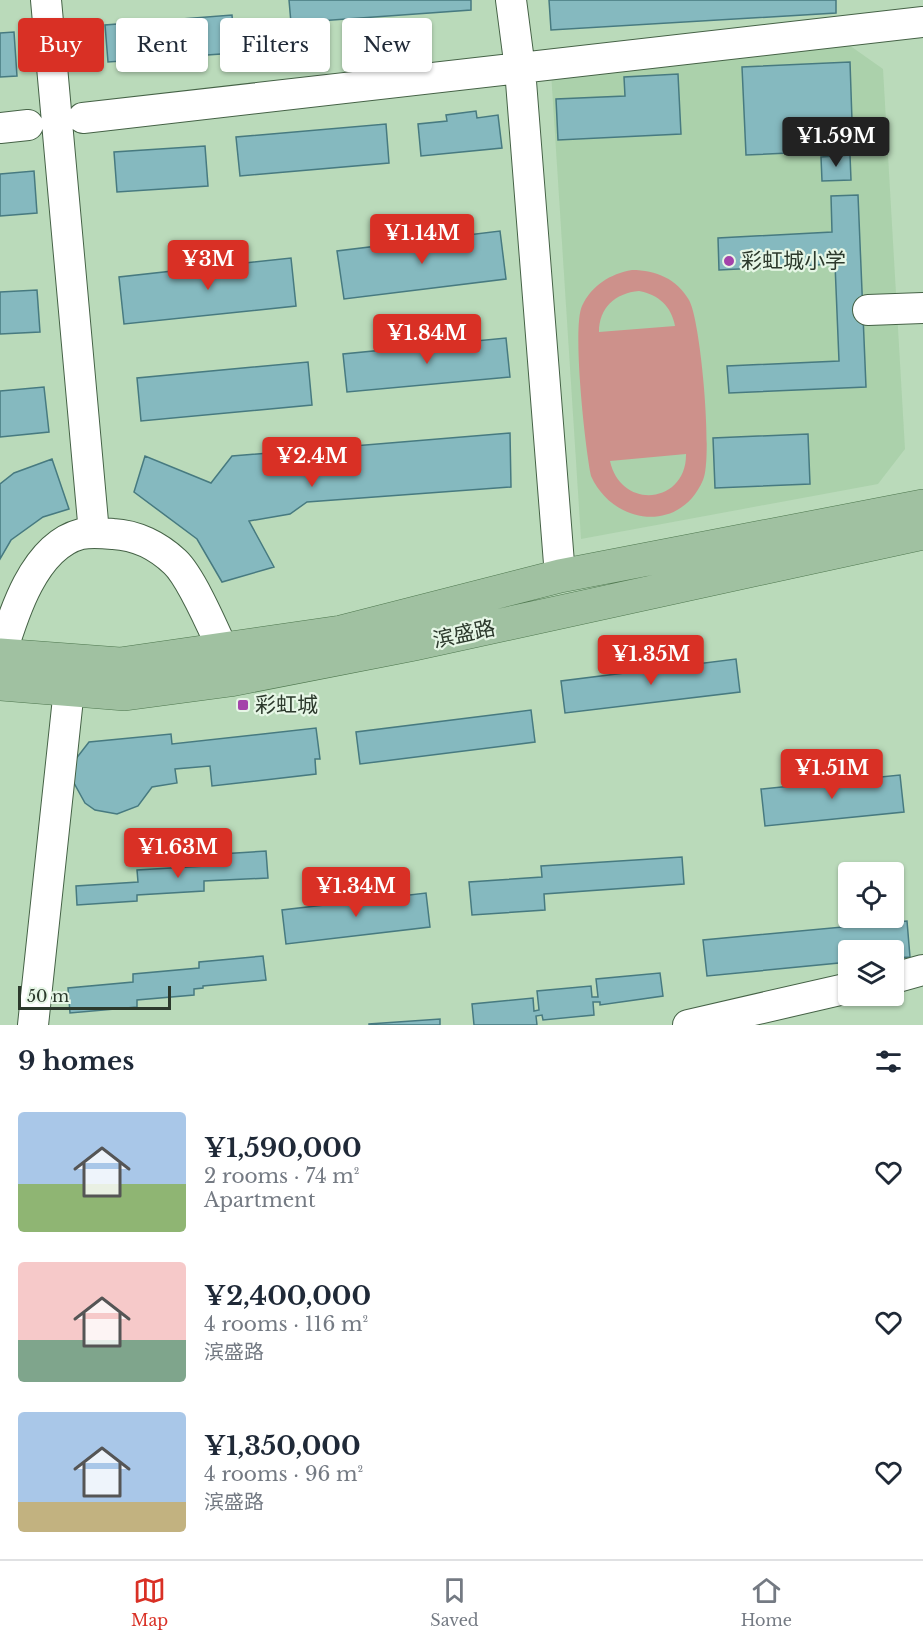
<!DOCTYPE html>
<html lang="en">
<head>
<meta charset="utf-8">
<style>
	body { margin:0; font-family:"Libre Baskerville","Noto Sans SC",serif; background:#f6f6f7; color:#1f2937; height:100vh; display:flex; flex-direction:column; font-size:22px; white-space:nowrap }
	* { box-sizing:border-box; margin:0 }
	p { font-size:20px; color:#747a83 }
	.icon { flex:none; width:33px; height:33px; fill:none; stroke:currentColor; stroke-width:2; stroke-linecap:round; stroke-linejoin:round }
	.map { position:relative; height:1025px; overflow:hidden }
	.details { display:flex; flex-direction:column; background:#fff; flex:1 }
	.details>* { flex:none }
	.banner { position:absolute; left:18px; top:18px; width:600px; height:54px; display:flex; gap:12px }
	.fabs { position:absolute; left:838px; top:862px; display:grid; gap:12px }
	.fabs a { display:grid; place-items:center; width:66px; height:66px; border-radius:6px; background:#fff; box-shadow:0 2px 4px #0004; font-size:30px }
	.scale { position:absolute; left:18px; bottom:15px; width:153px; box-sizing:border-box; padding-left:6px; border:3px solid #2c392c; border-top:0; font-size:16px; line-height:21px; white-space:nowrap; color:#2c392c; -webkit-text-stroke:4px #e6f6e6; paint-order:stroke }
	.price { position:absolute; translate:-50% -51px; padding:0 14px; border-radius:6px; background:#d93025; color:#fff; font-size:20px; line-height:39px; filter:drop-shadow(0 2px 3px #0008) }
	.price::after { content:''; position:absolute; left:50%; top:36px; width:18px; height:14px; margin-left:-9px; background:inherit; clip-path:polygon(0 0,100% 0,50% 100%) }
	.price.current { background:#222; color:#fff }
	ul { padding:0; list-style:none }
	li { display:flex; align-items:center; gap:18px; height:150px; padding:0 18px }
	li span { display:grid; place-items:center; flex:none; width:168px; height:120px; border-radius:6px; color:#555 }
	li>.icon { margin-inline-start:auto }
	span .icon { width:72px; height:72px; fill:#fffc; stroke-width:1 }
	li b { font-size:26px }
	h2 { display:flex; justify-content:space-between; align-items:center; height:72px; padding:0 18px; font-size:26px }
	.chip { padding:0 21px; border-radius:6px; background:#fff; box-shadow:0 2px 4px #0004; font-size:21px; line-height:54px }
	.chip.current { background:#d93025; color:#fff }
	.tabs { display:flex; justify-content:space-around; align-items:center; height:84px; border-top:2px solid #e0e1e3; background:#fff; font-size:16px; color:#747a83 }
	.tabs a { display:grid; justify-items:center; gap:3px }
	.tabs .current { color:#d93025 }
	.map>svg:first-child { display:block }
	.built { fill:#abd1ab }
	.green { fill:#cd918b; fill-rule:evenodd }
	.building { fill:#85b9bf; stroke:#477a80; stroke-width:1.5 }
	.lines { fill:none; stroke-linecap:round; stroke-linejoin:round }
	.minor-casing { stroke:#456246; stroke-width:32 }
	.major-casing { stroke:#4e774f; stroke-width:34 }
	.minor { stroke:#fff; stroke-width:30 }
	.major { stroke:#a0c1a1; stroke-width:33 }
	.poi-dot { fill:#a443aa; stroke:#e6f6e6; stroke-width:2 }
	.labels { text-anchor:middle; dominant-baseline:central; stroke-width:4.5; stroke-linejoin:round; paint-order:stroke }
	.poi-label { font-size:21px; fill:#2c392c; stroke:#e6f6e6; text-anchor:start }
	.street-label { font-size:21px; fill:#2c392c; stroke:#e6f6e6 }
</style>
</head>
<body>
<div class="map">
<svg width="923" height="1025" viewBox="0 0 923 1025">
	<rect width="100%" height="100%" fill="#badaba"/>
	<path class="built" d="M849 45 883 69 905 449 878 484 581 539 551 72Z"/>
	<path class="green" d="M632 270C656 270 677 279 689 300 701 321 713 459 703 480 680 534 613 525 591 476 585 447 572 328 582 306 592 285 610 274 632 270ZM639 291C659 295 671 306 675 326L599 332C599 308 615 293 639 291ZM686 454C687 504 621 511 610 461Z"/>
	<path class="building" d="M289 0H471V10L291 23Z
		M549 0H836V13L551 30Z
		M232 15 235 53 108 62 105 25Z
		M14 32 17 76 0 77V33Z
		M850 62 853 150 746 155 742 67Z
		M678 74 681 134 558 140 556 99 625 96 624 77Z
		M476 111 477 118 498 115 502 148 421 156 418 124 447 121 446 115Z
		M386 124 389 163 240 176 236 137Z
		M205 146 208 186 117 192 114 152Z
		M850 155 851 180 822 181 821 157Z
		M34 171 37 213 0 216V174Z
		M858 195 866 387 729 393 727 366 839 361 835 264 719 270 718 238 832 232 831 196Z
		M500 231 506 279 344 299 337 251Z
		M291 258 296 306 124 324 119 277Z
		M37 290 40 332 0 334V292Z
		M506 338 510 377 347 392 343 354Z
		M308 362 312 405 141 421 137 378Z
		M44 387 49 432 0 437V391Z
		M510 433 511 487 307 502 290 514 249 521 274 567 222 582 197 539 134 492 145 456 211 483 232 456Z
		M808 434 810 484 715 488 713 438Z
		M52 459 69 509 43 517 11 540 0 559V484L14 473Z
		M736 659 740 692 565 713 561 681Z
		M531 710 535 742 360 764 356 732Z
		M316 728 320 759H315L316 774 212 786 210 766 175 769 177 783 152 787 138 806 117 814 95 810 85 803 74 783 75 760 89 742 171 734 172 744Z
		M900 775 904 812 765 826 761 789Z
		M266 851 268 878 204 881V891L137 895V901L77 905 76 886 138 882 137 870 205 866 204 855Z
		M682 857 684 884 544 894 545 910 472 915 469 882 542 877 541 866Z
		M426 893 430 927 286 944 282 910Z
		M907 921 910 957 894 958V951H849V962L707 976 703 940Z
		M263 956 266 980 203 986V988L194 989V995L137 1000V1007L70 1013 68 988 133 982V974L199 968V962Z
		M660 973 663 996 600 1005V1002H593L594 1015 543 1020 542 1015 536 1016 537 1025H474L472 1004 533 998 534 1011 539 1010 537 991 591 986 592 997H598L596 979Z
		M440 1019V1025H369V1024Z"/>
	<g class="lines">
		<defs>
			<path id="minor" d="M46 0 94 533
				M511 0 520 69 560 576
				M83 118 923 22
				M0 128 28 125
				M868 310 923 308
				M1 655C13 615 34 546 81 534 91 532 103 533 113 534 136 535 158 546 175 562 191 577 213 628 223 650
				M894 978 923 970
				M33 1025 69 689
				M688 1025 849 988"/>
			<path id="major" d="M0 655 120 664 341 632 560 576 923 506
				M0 684 125 694 230 680 414 644 923 533"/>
		</defs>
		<use href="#minor" class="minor-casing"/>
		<use href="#major" class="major-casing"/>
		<use href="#minor" class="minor"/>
		<use href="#major" class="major"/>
	</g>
	<g class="poi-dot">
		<circle cx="729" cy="261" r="6"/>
		<rect x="237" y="699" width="12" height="12" rx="3"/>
	</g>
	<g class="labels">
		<g class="poi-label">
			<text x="741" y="261">彩虹城小学</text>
			<text x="255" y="705">彩虹城</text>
		</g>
		<g class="street-label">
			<text transform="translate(464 634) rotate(-12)">滨盛路</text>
		</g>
	</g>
</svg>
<div class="fabs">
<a><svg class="icon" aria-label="locate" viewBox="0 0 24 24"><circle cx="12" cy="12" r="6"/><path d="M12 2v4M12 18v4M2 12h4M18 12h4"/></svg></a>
<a><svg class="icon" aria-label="layers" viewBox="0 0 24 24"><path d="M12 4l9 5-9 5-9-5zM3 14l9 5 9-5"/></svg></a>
</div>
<div class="scale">50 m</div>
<b class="price current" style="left:836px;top:168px">¥1.59M</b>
<b class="price" style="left:422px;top:265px">¥1.14M</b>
<b class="price" style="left:208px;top:291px">¥3M</b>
<b class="price" style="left:427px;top:365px">¥1.84M</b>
<b class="price" style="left:312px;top:488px">¥2.4M</b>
<b class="price" style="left:651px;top:686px">¥1.35M</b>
<b class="price" style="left:832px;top:800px">¥1.51M</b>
<b class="price" style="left:178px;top:879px">¥1.63M</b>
<b class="price" style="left:356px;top:918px">¥1.34M</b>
<div class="banner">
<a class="chip current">Buy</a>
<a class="chip">Rent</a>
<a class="chip">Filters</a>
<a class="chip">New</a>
</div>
</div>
<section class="details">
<h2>9 homes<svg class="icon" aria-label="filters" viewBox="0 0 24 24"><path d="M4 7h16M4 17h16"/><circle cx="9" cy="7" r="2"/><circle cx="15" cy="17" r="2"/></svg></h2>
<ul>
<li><span style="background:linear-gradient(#a9c7e8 60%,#8fb573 0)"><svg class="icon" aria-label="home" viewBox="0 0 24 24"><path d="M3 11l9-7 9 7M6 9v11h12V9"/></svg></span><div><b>¥1,590,000</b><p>2 rooms · 74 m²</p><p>Apartment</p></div><svg class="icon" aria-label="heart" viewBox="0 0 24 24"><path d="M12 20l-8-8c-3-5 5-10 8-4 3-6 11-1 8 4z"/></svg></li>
<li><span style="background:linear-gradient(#f6c9c9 65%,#7fa58c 0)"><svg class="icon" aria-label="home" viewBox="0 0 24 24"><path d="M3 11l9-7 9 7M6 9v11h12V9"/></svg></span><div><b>¥2,400,000</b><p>4 rooms · 116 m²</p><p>滨盛路</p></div><svg class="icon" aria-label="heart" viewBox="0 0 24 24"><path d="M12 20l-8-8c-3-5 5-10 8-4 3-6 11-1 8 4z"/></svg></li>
<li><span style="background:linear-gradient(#a9c7e8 75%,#c2b280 0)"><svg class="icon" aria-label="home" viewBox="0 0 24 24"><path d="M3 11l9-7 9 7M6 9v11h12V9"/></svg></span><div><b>¥1,350,000</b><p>4 rooms · 96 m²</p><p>滨盛路</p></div><svg class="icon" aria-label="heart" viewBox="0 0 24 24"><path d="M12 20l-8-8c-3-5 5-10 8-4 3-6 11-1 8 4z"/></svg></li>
</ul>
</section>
<nav class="tabs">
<a class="current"><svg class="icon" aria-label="map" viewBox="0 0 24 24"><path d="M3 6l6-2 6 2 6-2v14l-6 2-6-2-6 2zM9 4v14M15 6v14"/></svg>Map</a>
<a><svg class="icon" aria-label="saved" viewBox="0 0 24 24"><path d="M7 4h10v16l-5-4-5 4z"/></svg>Saved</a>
<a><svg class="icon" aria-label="home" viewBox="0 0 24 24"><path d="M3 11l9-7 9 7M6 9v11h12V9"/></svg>Home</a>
</nav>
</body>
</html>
